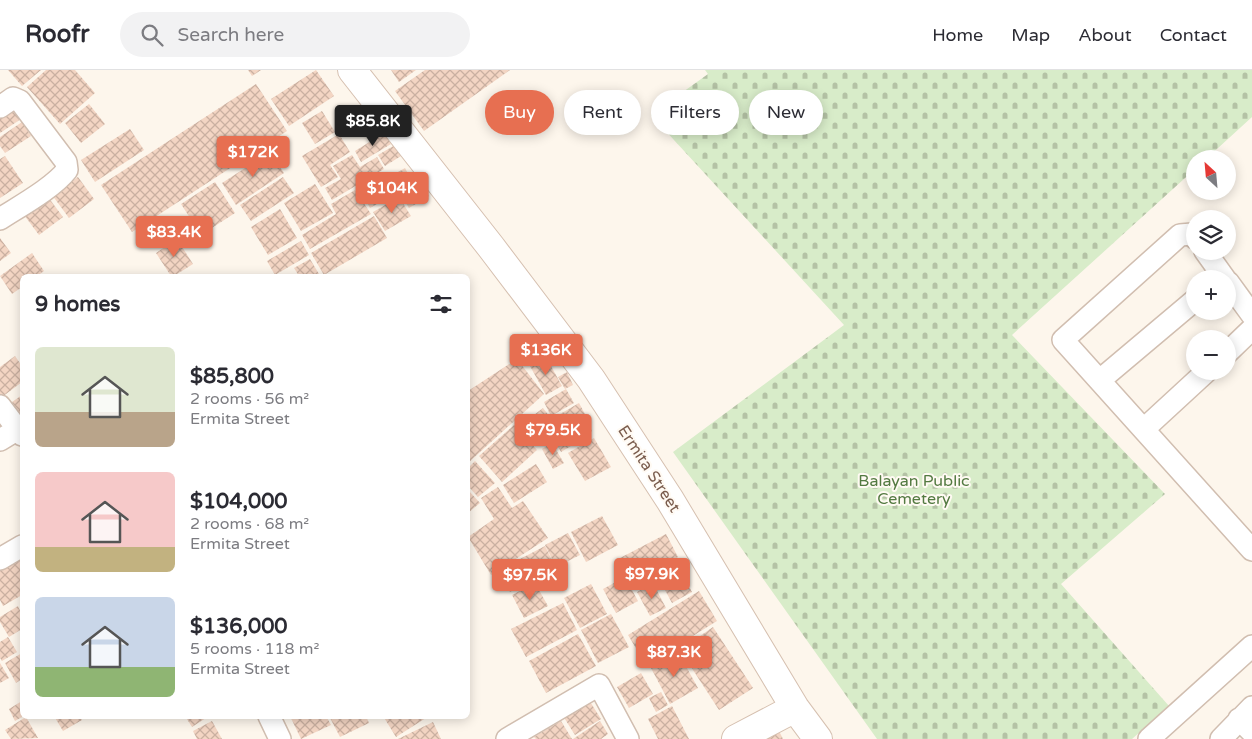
<!DOCTYPE html>
<html lang="en">
<head>
<meta charset="utf-8">
<style>
	body { margin:0; font-family:"Varela Round",sans-serif; background:#f2f2f3; color:#2b2b33; height:100vh; display:flex; flex-direction:column; font-size:19px; white-space:nowrap }
	* { box-sizing:border-box; margin:0 }
	p { font-size:16px; color:#7c7c81 }
	.icon { flex:none; width:28px; height:28px; fill:none; stroke:currentColor; stroke-width:2; stroke-linecap:round; stroke-linejoin:round }
	.map { position:relative; flex:1; overflow:hidden }
	.details { position:absolute; left:20px; top:204px; width:450px; height:445px; display:flex; flex-direction:column; background:#fff; border-radius:8px; box-shadow:0 2px 12px #0003 }
	.details>* { flex:none }
	.guide { position:absolute; left:485px; top:20px; width:475px; height:45px; display:flex; gap:10px }
	.needle { width:32px; rotate:334deg }
	.controls { position:absolute; left:1186px; top:80px; display:grid; gap:10px }
	.controls a { display:grid; place-items:center; width:50px; height:50px; border-radius:50%; background:#fff; box-shadow:0 2px 12px #0003; font-size:25px }
	.price { position:absolute; translate:-50% -42px; padding:0 11px; border-radius:5px; background:#e76f51; color:#fff; font-size:16px; line-height:32px; filter:drop-shadow(0 1px 2px #0008) }
	.price::after { content:''; position:absolute; left:50%; top:30px; width:15px; height:11px; margin-left:-8px; background:inherit; clip-path:polygon(0 0,100% 0,50% 100%) }
	.price.on { background:#222; color:#fff }
	ul { padding:0; list-style:none }
	li { display:flex; align-items:center; gap:15px; height:125px; padding:0 15px }
	li span { display:grid; place-items:center; flex:none; width:140px; height:100px; border-radius:8px; color:#555 }
	li>.icon { margin-inline-start:auto }
	span .icon { width:60px; height:60px; fill:#fffc; stroke-width:1 }
	li b { font-size:21px }
	h2 { display:flex; justify-content:space-between; align-items:center; height:60px; padding:0 15px; font-size:21px }
	.pill { padding:0 18px; border-radius:22px; background:#fff; box-shadow:0 2px 12px #0003; font-size:18px; line-height:45px }
	.pill.on { background:#e76f51; color:#fff }
	header { display:flex; align-items:center; gap:30px; box-sizing:border-box; height:70px; padding:0 25px; background:#fff; border-bottom:1px solid #e1e1e2 }
	header strong { font-size:24px }
	nav { display:flex; gap:28px; margin-inline-start:auto; font-size:18px }
	.search { width:350px; height:45px; background:#f2f2f3; display:flex; align-items:center; gap:12px; box-sizing:border-box; padding:0 18px; border-radius:28px; color:#7c7c81; font-size:19px }
	.map>svg:first-child { display:block }
	.cemetery { fill:url(#cemetery-stones) }
	.building { fill:url(#building-cross-hatch) }
	.lines { fill:none; stroke-linecap:round; stroke-linejoin:round }
	.street-casing { stroke:#d1beb0; stroke-width:24 }
	.secondary-casing { stroke:#d6c0b0; stroke-width:30 }
	.street { stroke:#fff; stroke-width:21 }
	.secondary { stroke:#fff; stroke-width:28 }
	.labels { text-anchor:middle; dominant-baseline:central; stroke-width:4; stroke-linejoin:round; paint-order:stroke }
	.street-label { font-size:16px; fill:#7a5c4d; stroke:#fffaf3 }
	.park-label { font-size:16px; fill:#537a41; stroke:#fffaf3 }
</style>
</head>
<body>
<header>
<strong>Roofr</strong>
<div class="search"><svg class="icon" aria-label="search" viewBox="0 0 24 24"><circle cx="10" cy="10" r="6"/><path d="M15 15l6 6"/></svg>Search here</div>
<nav><a>Home</a><a>Map</a><a>About</a><a>Contact</a></nav>
</header>
<div class="map">
<svg width="1252" height="669" viewBox="0 0 1252 669">
	<defs>
		<pattern id="cemetery-stones" width="16" height="16" patternUnits="userSpaceOnUse" patternTransform="scale(1.25)"><rect width="16" height="16" fill="#d8ecc9"/><path d="M2 7V4a2 2 0 0 1 4 0v3zM10 15v-3a2 2 0 0 1 4 0v3z" fill="#b4c2a5"/></pattern>
		<pattern id="building-cross-hatch" width="8" height="8" patternUnits="userSpaceOnUse" patternTransform="scale(1.25)"><rect width="8" height="8" fill="#f3d5c3"/><path d="M0 0l8 8M0 8l8-8" fill="none" stroke="#cab0a1"/></pattern>
	</defs>
	<rect width="100%" height="100%" fill="#fdf6ec"/>
	<path class="cemetery" d="M705 0H1252V47L1206 89H1195V99L1012 265 1165 424 1061 514 1169 636 1132 669H877L673 382 844 255 651 45 708 4Z"/>
	<path class="building" d="M8 0H41L22 16Z
		M46 0H75L95 23 60 54 27 17Z
		M248 0H261L252 6Z
		M316 0 334 26 289 56 271 29Z
		M391 0H416L399 12Z
		M425 0H510L424 61 395 21Z
		M256 14 287 61 132 162 101 115Z
		M89 34 105 54 81 73 65 53Z
		M11 35 21 49 0 63V42Z
		M322 41 335 62 315 74 302 53Z
		M22 52 31 66 5 83 0 76V67Z
		M130 59 144 80 95 112 81 90Z
		M384 63 391 74 361 92 355 81Z
		M339 64 350 82 330 95 338 107 321 117 302 86Z
		M395 75 401 86 385 96 378 85Z
		M270 82 284 103 236 135 222 113Z
		M352 85 360 97 377 87 384 99 332 130 325 118 341 109 333 96Z
		M5 86 23 113 0 128V89Z
		M405 98 413 113 370 138 362 123Z
		M78 107 94 129 69 148 52 125Z
		M283 107 294 123 251 151 240 135Z
		M420 111 429 126 409 138 400 123Z
		M215 112 235 143 201 165 181 134Z
		M315 114 333 143 301 161 284 133Z
		M355 120 371 144 310 179 302 165 336 144 331 134Z
		M45 123 63 147 39 165 21 141Z
		M399 127 411 146 385 161 373 142Z
		M280 139 297 168 268 185 251 157Z
		M374 146 387 168 324 205 311 183Z
		M0 168 11 183 0 191Z
		M177 169 193 194 174 206H171L156 183Z
		M301 171 309 185 275 205 267 191Z
		M32 183 44 201 37 206H22V217L12 224 0 206Z
		M310 189 319 204 314 206H299L294 198Z
		M15 286 22 296V312L2 327 0 324V297Z
		M546 287 562 316 546 325 530 296Z
		M517 289 544 324 468 393V321Z
		M567 302 573 315 565 319 558 307Z
		M566 319 574 333 551 346 544 332Z
		M22 325V348L12 332Z
		M579 333 585 344 562 358 555 347Z
		M543 338 560 360 538 376 521 355Z
		M585 348 592 361 572 372 565 360Z
		M514 355 537 380 502 412 479 386Z
		M563 363 571 376 561 382 554 369Z
		M594 368 611 397 585 411 568 383Z
		M552 373 564 393 553 399 542 379Z
		M475 391 495 413 478 427 468 416V398Z
		M536 394 547 412 514 433 503 415Z
		M498 417 512 438 523 431 548 468 491 505 468 467 494 449 481 428Z
		M469 421 480 433 468 443V422Z
		M602 446 618 475 586 492 571 462Z
		M568 463 580 485 556 497 545 475Z
		M666 464 678 487 633 511 620 488Z
		M545 476 557 500 532 513 520 489Z
		M22 484V525L3 536 0 530V498Z
		M520 495 528 512 510 522 501 505Z
		M680 500 692 522 672 533 660 511Z
		M625 507 638 531 616 543 603 519Z
		M535 513 548 536 524 548 512 525Z
		M653 513 666 538 650 546 637 522Z
		M591 514 607 544 580 558 564 528Z
		M699 521 717 551 646 595 628 565Z
		M563 533 577 560 526 587 511 559Z
		M18 536 22 545V559L9 567 0 552V547Z
		M611 544 629 577 598 593 581 560Z
		M713 557 753 618 719 640 680 580Z
		M578 564 596 596 546 623 529 591Z
		M8 567 17 582 2 591 0 588V572Z
		M678 582 698 618 670 634 651 598Z
		M22 583V609L16 613 5 593Z
		M0 593 9 608 0 613Z
		M641 603 653 624 629 638 617 617Z
		M661 622 668 635 656 642 649 628Z
		M589 630 601 649 575 665 563 646Z
		M22 631V647L15 651 9 639Z
		M672 636 689 669H658L648 649Z
		M54 646H79L82 650 63 661Z
		M185 646H209L192 657Z
		M290 646H326L331 655 301 669Z
		M329 646H366L369 653 340 667Z
		M383 646H429L396 667Z
		M26 647 38 668 11 669 5 660Z
		M212 651 222 669H197L193 661Z
		M561 651 572 669H536L534 667Z
		M600 651 608 664 601 669H573Z
		M433 652 441 669H398Z
		M775 653 783 669H743Z"/>
	<g class="lines">
		<defs>
			<path id="street" d="M0 37 13 28 20 31 66 92 67 100C53 118 20 136 0 149
				M1195 168 1192 164 1180 165 1063 270 1252 480
				M1205 181 1225 209
				M1228 212 1252 245
				M1228 282 1252 259
				M1100 310 1195 230
				M0 336 22 365
				M1144 359 1207 301
				M0 370 18 359
				M0 489 22 476
				M269 646 280 669
				M1239 649 1252 662
				M507 669 599 615 628 669
				M1149 669 1252 576
				M1221 669 1252 637"/>
			<path id="secondary" d="M352 0 491 177 591 309 670 430 795 638 818 669
				M736 669 795 638"/>
		</defs>
		<use href="#street" class="street-casing"/>
		<use href="#secondary" class="secondary-casing"/>
		<use href="#street" class="street"/>
		<use href="#secondary" class="secondary"/>
	</g>
	<g class="labels">
		<g class="street-label">
			<text transform="translate(649 399) rotate(57)">Ermita Street</text>
		</g>
		<g class="park-label">
			<text x="914" y="411">Balayan Public<tspan x="914" dy="18">Cemetery</tspan></text>
		</g>
	</g>
</svg>
<div class="controls">
<a><svg class="needle" viewBox="-14 -14 28 28"><path d="M0-13l5 13h-10z" fill="#e53935"/><path d="M0 13l5-13h-10z" fill="#7c7c81"/></svg></a>
<a><svg class="icon" aria-label="layers" viewBox="0 0 24 24"><path d="M12 4l9 5-9 5-9-5zM3 14l9 5 9-5"/></svg></a>
<a>+</a>
<a>−</a>
</div>
<b class="price on" style="left:373px;top:77px">$85.8K</b>
<b class="price" style="left:253px;top:108px">$172K</b>
<b class="price" style="left:392px;top:144px">$104K</b>
<b class="price" style="left:174px;top:188px">$83.4K</b>
<b class="price" style="left:546px;top:306px">$136K</b>
<b class="price" style="left:553px;top:386px">$79.5K</b>
<b class="price" style="left:652px;top:530px">$97.9K</b>
<b class="price" style="left:530px;top:531px">$97.5K</b>
<b class="price" style="left:674px;top:608px">$87.3K</b>
<div class="guide">
<a class="pill on">Buy</a>
<a class="pill">Rent</a>
<a class="pill">Filters</a>
<a class="pill">New</a>
</div>
<section class="details">
<h2>9 homes<svg class="icon" aria-label="filters" viewBox="0 0 24 24"><path d="M4 7h16M4 17h16"/><circle cx="9" cy="7" r="2"/><circle cx="15" cy="17" r="2"/></svg></h2>
<ul>
<li><span style="background:linear-gradient(#dfe7d0 65%,#b9a48a 0)"><svg class="icon" aria-label="home" viewBox="0 0 24 24"><path d="M3 11l9-7 9 7M6 9v11h12V9"/></svg></span><div><b>$85,800</b><p>2 rooms · 56 m²</p><p>Ermita Street</p></div></li>
<li><span style="background:linear-gradient(#f6c9c9 75%,#c2b280 0)"><svg class="icon" aria-label="home" viewBox="0 0 24 24"><path d="M3 11l9-7 9 7M6 9v11h12V9"/></svg></span><div><b>$104,000</b><p>2 rooms · 68 m²</p><p>Ermita Street</p></div></li>
<li><span style="background:linear-gradient(#c9d6e8 70%,#8fb573 0)"><svg class="icon" aria-label="home" viewBox="0 0 24 24"><path d="M3 11l9-7 9 7M6 9v11h12V9"/></svg></span><div><b>$136,000</b><p>5 rooms · 118 m²</p><p>Ermita Street</p></div></li>
</ul>
</section>
</div>
</body>
</html>
